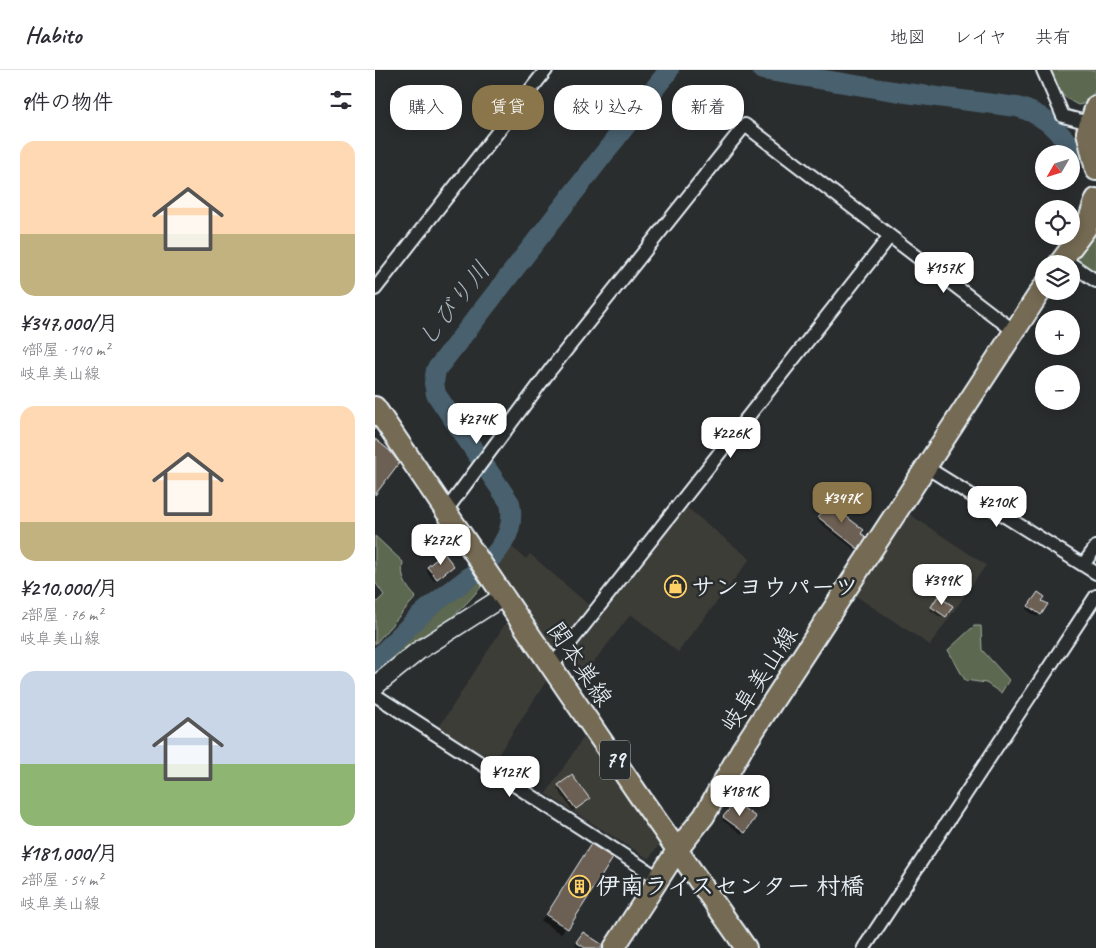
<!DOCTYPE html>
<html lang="ja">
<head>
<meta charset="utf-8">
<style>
	body { margin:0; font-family:Caveat,"Klee One",sans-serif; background:#f2f2f3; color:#2b2b33; height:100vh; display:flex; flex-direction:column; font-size:19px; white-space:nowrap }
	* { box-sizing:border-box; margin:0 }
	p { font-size:16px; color:#7c7c81 }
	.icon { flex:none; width:28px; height:28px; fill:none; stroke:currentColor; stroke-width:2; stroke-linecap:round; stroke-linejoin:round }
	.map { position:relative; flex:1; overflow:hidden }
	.details { display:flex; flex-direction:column; background:#fff; width:375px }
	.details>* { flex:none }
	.hud { position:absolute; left:15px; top:15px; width:475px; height:45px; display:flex; gap:10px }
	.needle { width:32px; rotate:231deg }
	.fabs { position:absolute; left:660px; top:75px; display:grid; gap:10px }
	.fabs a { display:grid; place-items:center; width:45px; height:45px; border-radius:50%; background:#fff; box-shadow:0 2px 12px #0003; font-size:25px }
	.price { position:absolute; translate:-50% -42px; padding:0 11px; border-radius:10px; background:#fff; color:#222; font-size:16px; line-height:32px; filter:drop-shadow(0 1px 2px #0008) }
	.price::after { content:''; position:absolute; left:50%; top:30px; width:15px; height:11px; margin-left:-8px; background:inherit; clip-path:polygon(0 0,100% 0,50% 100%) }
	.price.on { background:#8a764a; color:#fff }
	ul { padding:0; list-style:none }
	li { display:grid; align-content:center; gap:10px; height:265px; padding:0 20px }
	li span { display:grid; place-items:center; height:155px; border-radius:15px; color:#555 }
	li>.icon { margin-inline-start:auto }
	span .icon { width:90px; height:90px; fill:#fffc; stroke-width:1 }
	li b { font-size:21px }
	h2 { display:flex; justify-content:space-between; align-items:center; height:60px; padding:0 20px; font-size:21px }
	.tag { padding:0 18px; border-radius:20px; background:#fff; box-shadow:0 2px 12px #0003; font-size:18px; line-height:45px }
	.tag.on { background:#8a764a; color:#fff }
	header { display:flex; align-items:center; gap:30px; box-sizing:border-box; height:70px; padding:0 25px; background:#fff; border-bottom:1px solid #e1e1e2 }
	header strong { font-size:24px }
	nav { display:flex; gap:28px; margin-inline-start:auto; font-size:18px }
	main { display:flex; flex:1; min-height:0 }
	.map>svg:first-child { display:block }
	.built { fill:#3e3c39 }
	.green { fill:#5c674f; stroke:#a2aca4 }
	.shadow { fill:#0007 }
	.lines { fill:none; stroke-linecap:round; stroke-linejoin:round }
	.river { stroke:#4a616e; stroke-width:20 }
	.building { fill:#6c5f53; stroke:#e8f1f8 }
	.street-casing { stroke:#e8f1f8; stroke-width:16 }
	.secondary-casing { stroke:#e8f1f8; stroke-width:21 }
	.primary-casing { stroke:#e8f1f8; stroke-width:24 }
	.street { stroke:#2a2d2e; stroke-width:12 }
	.secondary { stroke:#2a2d2e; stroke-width:18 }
	.primary { stroke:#746b52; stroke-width:20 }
	.labels { text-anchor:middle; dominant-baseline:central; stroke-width:5; stroke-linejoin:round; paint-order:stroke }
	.shield { fill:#2a2d2e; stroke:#afb6bb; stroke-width:1 }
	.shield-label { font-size:22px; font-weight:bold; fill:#e8f1f8 }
	.poi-label { font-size:24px; font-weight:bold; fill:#e8f1f8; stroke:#2a2d2e; text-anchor:start }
	.street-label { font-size:24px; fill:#e8f1f8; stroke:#2a2d2e }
	.water-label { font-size:25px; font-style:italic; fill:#a9b7c1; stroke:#2a2d2e }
</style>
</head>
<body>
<header>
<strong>Habito</strong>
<nav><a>地図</a><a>レイヤ</a><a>共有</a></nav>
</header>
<main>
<section class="details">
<h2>9件の物件<svg class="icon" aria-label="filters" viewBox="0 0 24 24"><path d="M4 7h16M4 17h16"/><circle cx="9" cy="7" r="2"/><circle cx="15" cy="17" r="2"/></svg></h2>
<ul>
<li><span style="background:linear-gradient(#ffd9b3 60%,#c2b280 0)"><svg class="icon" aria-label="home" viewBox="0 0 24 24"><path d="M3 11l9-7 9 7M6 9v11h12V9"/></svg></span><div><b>¥347,000/月</b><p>4部屋 · 140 m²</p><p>岐阜美山線</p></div></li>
<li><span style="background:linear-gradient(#ffd9b3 75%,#c2b280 0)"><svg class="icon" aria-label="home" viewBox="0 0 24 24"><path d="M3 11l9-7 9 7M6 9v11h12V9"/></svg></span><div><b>¥210,000/月</b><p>2部屋 · 76 m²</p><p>岐阜美山線</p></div></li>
<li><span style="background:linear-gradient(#c9d6e8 60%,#8fb573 0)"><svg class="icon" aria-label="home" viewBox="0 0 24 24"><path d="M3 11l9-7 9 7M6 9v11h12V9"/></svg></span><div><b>¥181,000/月</b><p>2部屋 · 54 m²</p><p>岐阜美山線</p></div></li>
</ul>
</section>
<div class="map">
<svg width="721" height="878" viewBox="0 0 721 878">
	<rect width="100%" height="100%" fill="#2a2d2e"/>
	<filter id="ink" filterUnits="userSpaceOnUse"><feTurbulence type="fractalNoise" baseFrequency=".02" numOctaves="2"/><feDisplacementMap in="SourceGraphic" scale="10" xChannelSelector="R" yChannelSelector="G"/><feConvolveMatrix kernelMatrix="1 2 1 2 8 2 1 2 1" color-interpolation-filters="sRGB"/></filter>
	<g filter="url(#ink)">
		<path class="built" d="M310 436 375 489 303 582 256 544 207 607 192 586Z
			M531 442 611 495 555 575 478 524Z
			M132 473 151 489 155 484 216 537 178 584 115 495Z
			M134 548 174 607 119 691 63 659Z
			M210 665 286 772 274 789 171 724Z"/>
		<path class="green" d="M674 0H721V19L712 33 703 35C684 25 682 20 674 0Z
			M721 149V203L695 190Z
			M0 466 28 492C25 507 31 517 41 527L0 574V534L9 525 0 512Z
			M100 505 107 516C76 553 39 579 0 607V599Z
			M599 556H606L607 580 634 610 626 623 611 613 590 610 573 580Z"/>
		<path class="shadow" d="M454 434 463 441 482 478 480 480 442 450Z
			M53 498H75L59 511 51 500Z
			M661 526 671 535 662 547 651 539Z
			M561 530 570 546 567 548 555 540Z
			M184 716 211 731 198 741 182 718Z
			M358 736 369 762 367 764 347 750Z
			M216 776 236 789 186 864 166 851Z
			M208 863 222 878H205L200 875Z"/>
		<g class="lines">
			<path class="river" d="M387 0 531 23 642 37C672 45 682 61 702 83L721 86
				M0 591C18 573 36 553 55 537 75 520 116 495 128 473 136 460 138 447 135 433L61 324 59 313 61 300 294 0"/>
		</g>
		<path class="building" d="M0 369 15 381 24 393 0 425Z
			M456 430 467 438 464 441 489 460 486 463 491 467 483 479 443 447Z
			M69 483 79 496 62 509 52 497Z
			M663 522 670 527 667 531 673 534 666 545 653 536Z
			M563 526 578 536 571 547 556 537Z
			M197 705 215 729 201 739 183 715Z
			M360 732 381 747 370 763 348 747Z
			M216 774 238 788 193 859 171 845Z
			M208 862 228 875 227 878H210L201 872Z"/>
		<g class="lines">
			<defs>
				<path id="street" d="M668 0 688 46 714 53
					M696 194 721 211
					M0 219 171 0
					M551 397 721 503
					M70 442 176 299 370 55 639 261
					M708 495 721 477
					M177 596 515 166
					M0 625 285 809
					M489 878 721 526"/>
				<path id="secondary" d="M0 616 43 581 129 526"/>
				<path id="primary" d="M721 36 712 62 721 100
					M684 194 711 158 721 129
					M0 337 263 724 371 878
					M239 878 303 779 329 746 367 679 669 216"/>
			</defs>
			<use href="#street" class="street-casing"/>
			<use href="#secondary" class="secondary-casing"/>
			<use href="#primary" class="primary-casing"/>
			<use href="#street" class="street"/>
			<use href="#secondary" class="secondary"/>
			<use href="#primary" class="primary"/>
		</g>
	</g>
	<defs>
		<symbol id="shop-ring" viewBox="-11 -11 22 22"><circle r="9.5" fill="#2a2d2e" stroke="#ffd166" stroke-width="1.5"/><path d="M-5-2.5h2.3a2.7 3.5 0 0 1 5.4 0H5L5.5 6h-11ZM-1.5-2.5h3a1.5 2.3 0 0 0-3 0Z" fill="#ffd166"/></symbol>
		<symbol id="building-ring" viewBox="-11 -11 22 22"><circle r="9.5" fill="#2a2d2e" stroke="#ffd166" stroke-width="1.5"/><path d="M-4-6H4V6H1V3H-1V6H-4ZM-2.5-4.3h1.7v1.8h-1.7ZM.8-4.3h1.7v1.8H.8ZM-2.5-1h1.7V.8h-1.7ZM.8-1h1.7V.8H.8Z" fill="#ffd166"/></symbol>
	</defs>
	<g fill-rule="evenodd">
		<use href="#shop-ring" x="288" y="504" width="25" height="25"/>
		<use href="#building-ring" x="192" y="804" width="25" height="25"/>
	</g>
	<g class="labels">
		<rect class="shield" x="225" y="670.5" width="30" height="39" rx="4"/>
		<g class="shield-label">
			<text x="240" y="690">79</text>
		</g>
		<g class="poi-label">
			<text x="316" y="517">サンヨウパーツ</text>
			<text x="221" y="816">伊南ライスセンター 村橋</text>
		</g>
		<g class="street-label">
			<text transform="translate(205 594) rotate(56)">関本巣線</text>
			<text transform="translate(384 609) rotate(-57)">岐阜美山線</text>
		</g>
		<g class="water-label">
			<text transform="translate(79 234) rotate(-52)">しびり川</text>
		</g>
	</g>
</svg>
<div class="fabs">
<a><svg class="needle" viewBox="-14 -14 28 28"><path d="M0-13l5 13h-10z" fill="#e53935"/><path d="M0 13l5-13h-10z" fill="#7c7c81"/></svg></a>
<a><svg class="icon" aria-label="locate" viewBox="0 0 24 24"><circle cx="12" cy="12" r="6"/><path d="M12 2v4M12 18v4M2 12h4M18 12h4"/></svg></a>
<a><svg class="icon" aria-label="layers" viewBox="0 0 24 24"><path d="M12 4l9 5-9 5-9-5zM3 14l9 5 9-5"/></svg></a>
<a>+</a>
<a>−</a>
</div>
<b class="price" style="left:569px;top:224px">¥157K</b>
<b class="price" style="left:102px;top:375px">¥274K</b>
<b class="price" style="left:356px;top:389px">¥226K</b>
<b class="price on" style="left:467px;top:454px">¥347K</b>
<b class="price" style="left:622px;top:458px">¥210K</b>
<b class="price" style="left:66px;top:496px">¥272K</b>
<b class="price" style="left:567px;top:536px">¥399K</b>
<b class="price" style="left:135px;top:728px">¥127K</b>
<b class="price" style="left:365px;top:747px">¥181K</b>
<div class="hud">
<a class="tag">購入</a>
<a class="tag on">賃貸</a>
<a class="tag">絞り込み</a>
<a class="tag">新着</a>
</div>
</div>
</main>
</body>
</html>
